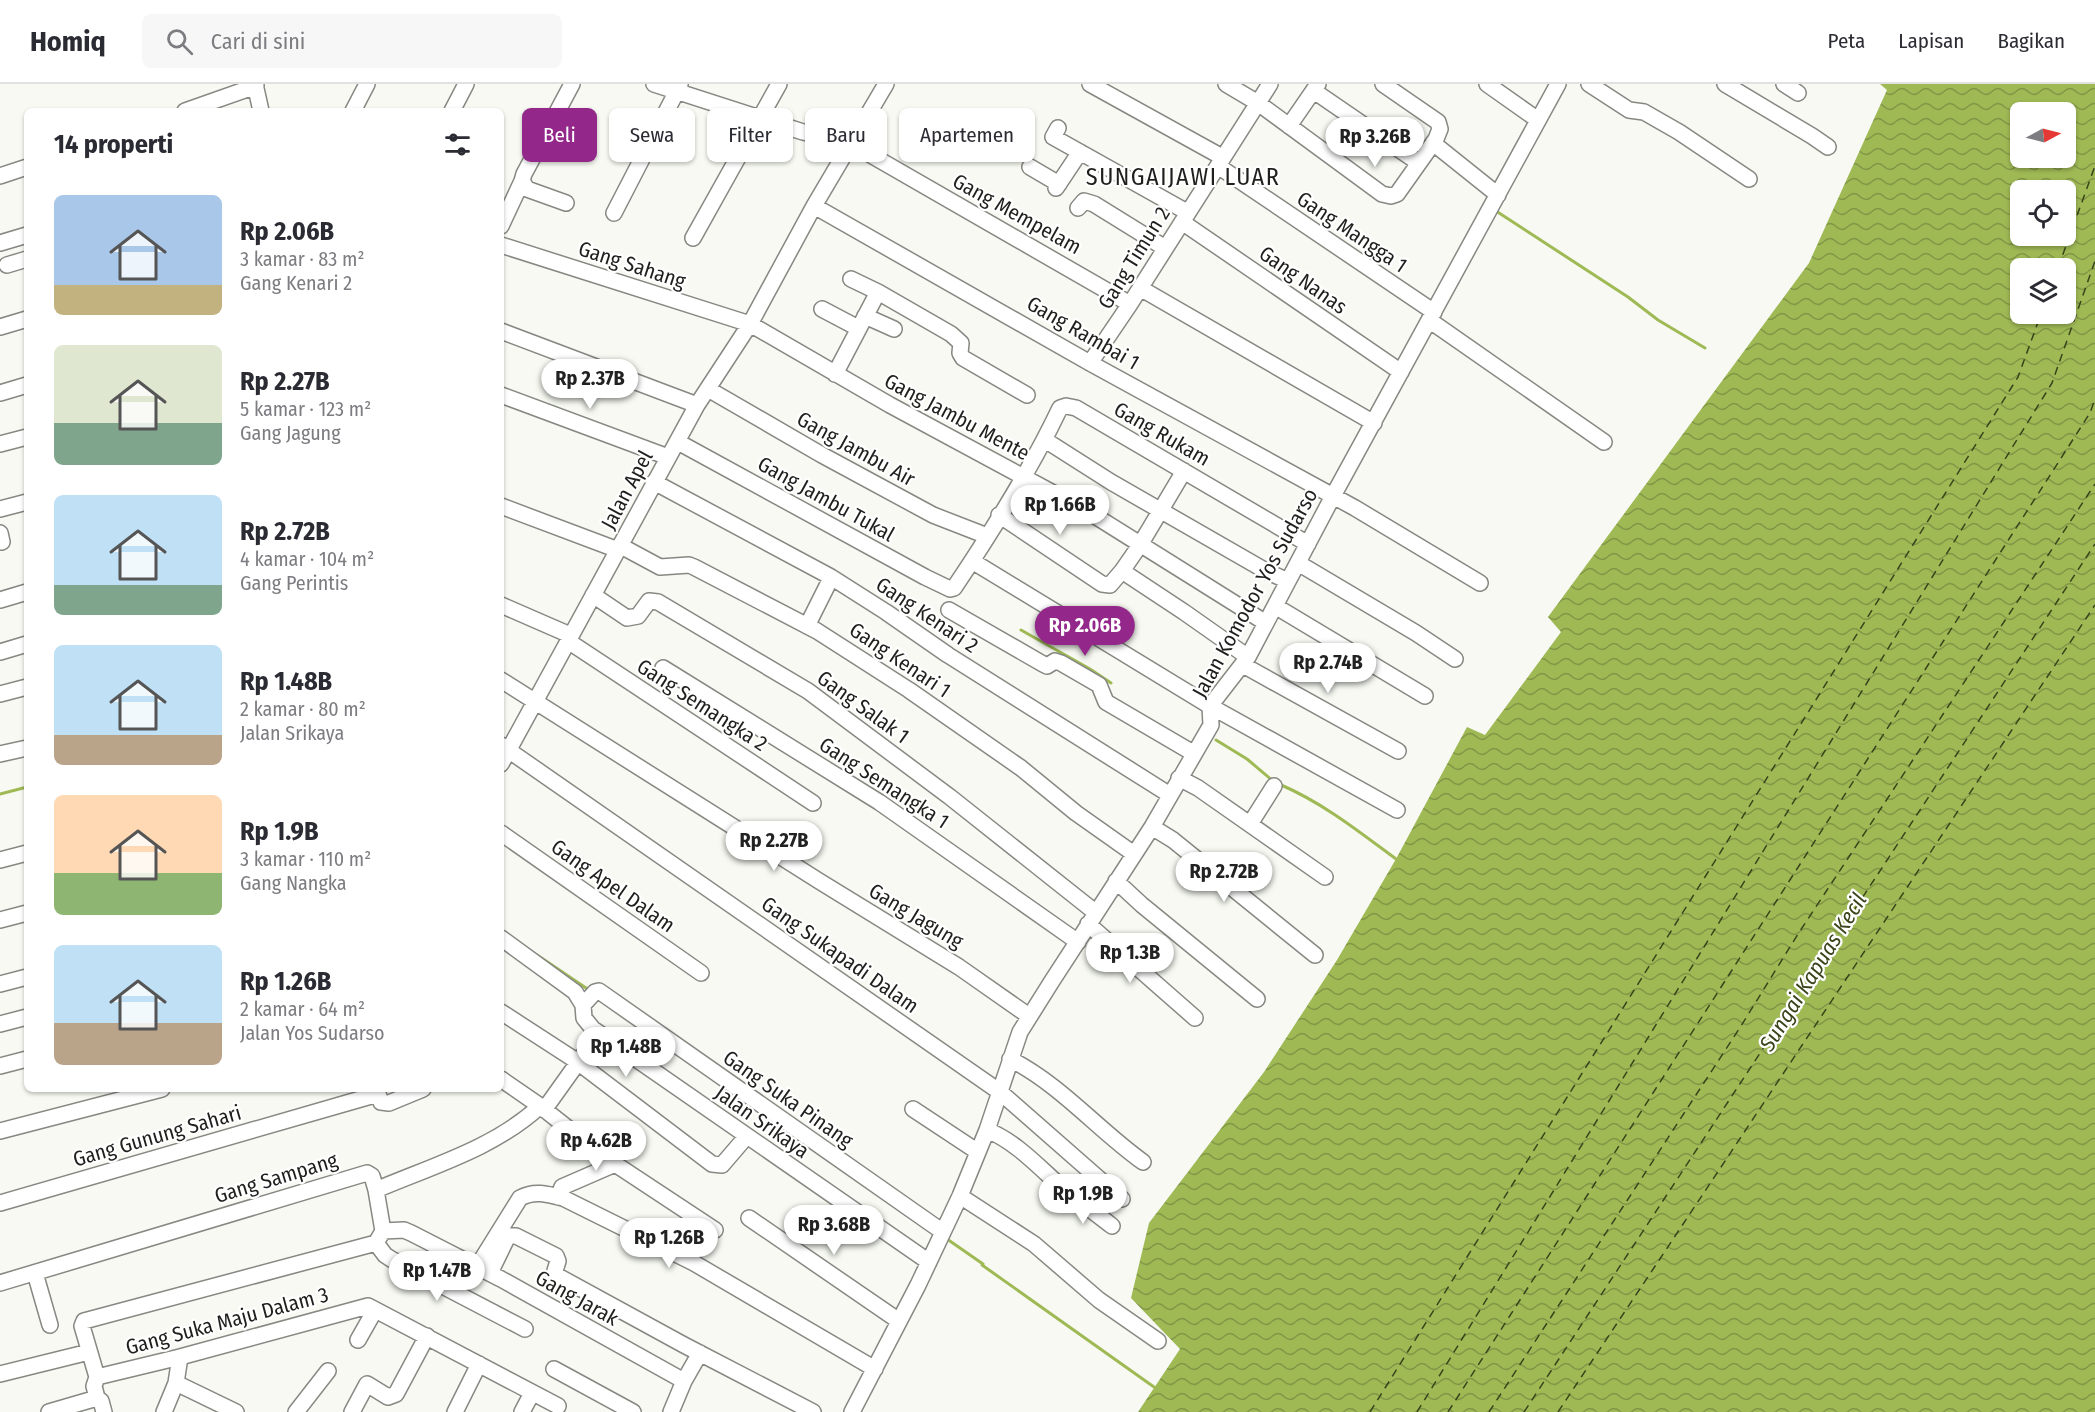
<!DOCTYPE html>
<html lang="id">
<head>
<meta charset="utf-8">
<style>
	body { margin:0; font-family:"Fira Sans Condensed",sans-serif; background:#f7f7f7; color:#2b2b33; height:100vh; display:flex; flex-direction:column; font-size:22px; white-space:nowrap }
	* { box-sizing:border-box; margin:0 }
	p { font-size:20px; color:#7c7c81 }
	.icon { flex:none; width:33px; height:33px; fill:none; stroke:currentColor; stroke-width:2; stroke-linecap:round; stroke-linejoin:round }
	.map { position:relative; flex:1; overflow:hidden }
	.panel { position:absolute; left:24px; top:24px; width:480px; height:984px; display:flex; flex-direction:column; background:#fff; border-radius:9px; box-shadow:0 2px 4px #0004 }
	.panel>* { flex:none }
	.guide { position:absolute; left:522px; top:24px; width:570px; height:54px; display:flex; gap:12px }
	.needle { width:39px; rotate:83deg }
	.controls { position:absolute; left:2010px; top:18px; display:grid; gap:12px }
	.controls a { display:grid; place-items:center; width:66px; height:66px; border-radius:9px; background:#fff; box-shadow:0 2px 4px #0004; font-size:30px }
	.price { position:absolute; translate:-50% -51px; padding:0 14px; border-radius:21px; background:#fff; color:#222; font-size:20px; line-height:39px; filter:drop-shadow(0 2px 3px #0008) }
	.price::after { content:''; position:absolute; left:50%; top:36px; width:18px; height:14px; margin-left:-9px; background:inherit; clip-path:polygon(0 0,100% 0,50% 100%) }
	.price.on { background:#93288a; color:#fff }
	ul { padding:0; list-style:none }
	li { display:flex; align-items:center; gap:18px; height:150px; padding:0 30px }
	li span { display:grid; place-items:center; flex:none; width:168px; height:120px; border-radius:9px; color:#555 }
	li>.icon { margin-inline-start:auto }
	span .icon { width:72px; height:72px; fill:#fffc; stroke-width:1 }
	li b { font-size:26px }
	h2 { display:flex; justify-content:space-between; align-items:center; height:72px; padding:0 30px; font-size:26px }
	.tag { padding:0 21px; border-radius:9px; background:#fff; box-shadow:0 2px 4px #0004; font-size:21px; line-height:54px }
	.tag.on { background:#93288a; color:#fff }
	header { display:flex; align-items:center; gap:36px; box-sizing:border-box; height:84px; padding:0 30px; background:#fff; border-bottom:2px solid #e1e1e2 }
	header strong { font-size:28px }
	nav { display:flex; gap:33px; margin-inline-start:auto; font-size:21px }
	.search { width:420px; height:54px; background:#f7f7f7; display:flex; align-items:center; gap:15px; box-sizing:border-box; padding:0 21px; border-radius:9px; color:#7c7c81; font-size:22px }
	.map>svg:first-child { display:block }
	.water { fill:url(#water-waves); fill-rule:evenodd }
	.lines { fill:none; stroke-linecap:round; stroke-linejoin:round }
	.stream { stroke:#9fb955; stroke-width:3 }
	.ferry { stroke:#39441b; stroke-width:1.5; stroke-dasharray:8 6; stroke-linecap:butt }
	.minor-casing { stroke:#868882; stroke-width:18 }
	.minor { stroke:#fff; stroke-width:15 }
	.labels { text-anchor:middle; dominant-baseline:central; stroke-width:4.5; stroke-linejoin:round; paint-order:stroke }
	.street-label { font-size:21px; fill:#1f201d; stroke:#fff }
	.water-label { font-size:22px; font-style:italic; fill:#39441b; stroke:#fff }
	.quarter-label { font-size:24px; letter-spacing:1.5px; fill:#1f201d; stroke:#fff }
</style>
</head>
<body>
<header>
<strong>Homiq</strong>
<div class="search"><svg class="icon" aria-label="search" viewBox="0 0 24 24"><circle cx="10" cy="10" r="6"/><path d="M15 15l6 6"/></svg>Cari di sini</div>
<nav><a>Peta</a><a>Lapisan</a><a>Bagikan</a></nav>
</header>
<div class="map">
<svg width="2095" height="1328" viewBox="0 0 2095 1328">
	<defs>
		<pattern id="water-waves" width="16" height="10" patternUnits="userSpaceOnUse" patternTransform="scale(1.5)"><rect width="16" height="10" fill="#9fb955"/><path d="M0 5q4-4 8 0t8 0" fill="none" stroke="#819646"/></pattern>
	</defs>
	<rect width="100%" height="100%" fill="#f7f9f2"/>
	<path class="water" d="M1880 0H2095V1328H1138L1180 1265 1131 1214 1149 1139 1264 988 1337 876 1396 775 1467 643 1485 651 1561 548 1548 533 1809 179 1887 6ZM2020 28H2066V74H2020ZM2020 106H2066V152H2020ZM2020 184H2066V230H2020Z"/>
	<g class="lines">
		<path class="stream" d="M1496 127 1628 213 1658 236 1705 264
			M1021 546 1090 585 1111 599
			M1216 656 1247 675 1273 697
			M1279 700C1323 719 1357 746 1396 775
			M0 710 27 703
			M537 871 589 906
			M947 1155 983 1180
			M982 1181 1154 1303"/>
		<path class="ferry" d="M2058 184 2095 82
			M1370 1328 2018 293 2041 230
			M1417 1328 2052 299 2095 177
			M1448 1328 2090 329 2095 315
			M1489 1328 1741 942 1798 850 2095 400
			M1524 1328 2095 460
			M1558 1328 2095 521"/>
		<defs>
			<path id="minor" d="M255 0 261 27
				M654 0 803 48 850 59 1130 220
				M1090 0 1222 73
				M1226 0 1258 19 1382 110 1391 112 1397 110 1436 55 1440 45 1438 38 1383 0
				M1487 0 1538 36
				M1589 0 1629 26 1644 28 1679 48 1749 95
				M1725 0 1812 52 1828 63
				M1784 0 1798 9
				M1314 7 1419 79
				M185 27 256 2
				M353 27 367 0
				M452 27 466 0
				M1289 42 1318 0
				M1058 44 1053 53 1187 128
				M1433 59 1498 111
				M1218 82 1434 228
				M1030 83 1059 100
				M0 92 27 83
				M1056 104 1080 68
				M566 119 527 105 522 97 524 90 572 0
				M814 122 1090 279 1355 424 1480 499
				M1078 124 1084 117 1094 120 1165 164
				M614 129 680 1
				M1182 138 1401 288
				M501 142 522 97
				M693 154 779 0
				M0 159 27 151
				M501 161 750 240 890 321 1092 430 1266 539
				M7 181 27 175
				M851 195 878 208
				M1140 204 1374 339
				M822 225 858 244
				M865 232 894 245
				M1429 236 1604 358
				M0 243 27 235
				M501 247 697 321
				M1090 279 1130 220 1270 0
				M835 290 878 208 951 250 961 259 960 269 963 274 1027 311
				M708 305 822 371 933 431 987 452
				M0 309 27 301
				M501 311 668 373
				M1045 356 1111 398 1266 487 1288 497
				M678 358 925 493 950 505 954 504C993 446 1030 387 1060 324L1066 322 1076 324 1308 460
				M0 360 27 353
				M1184 387 1140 461 1122 487 1184 528 1248 573
				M654 398 831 493 886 528 948 571 1170 711
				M501 422 618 466
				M0 425 27 418
				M999 431 1102 500 1110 501 1122 487
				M0 449 2 458
				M621 462 660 483 689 481 694 483 817 547 909 606 1021 684 1076 729 1134 770
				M972 477 1210 622 1397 726
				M1298 479 1416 549 1455 575
				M593 511 627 534 638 532 649 517 658 518 808 607 950 713 1095 828
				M0 516 27 508
				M501 521 570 551
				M1275 522 1425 612
				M949 526 1043 580 1047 582 1055 577 1061 579 1099 601 1106 618 1193 669
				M807 542 831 494
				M568 557 813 719
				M0 568 27 560
				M1243 581 1398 667
				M663 584 879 718 1078 858
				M501 596 819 797 959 883 1029 932
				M0 610 27 603
				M501 661 1000 1008 1122 1115
				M0 670 27 664
				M501 680 697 321 750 240 814 122 886 0
				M1179 694 1198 704 1325 793
				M1250 740 1274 702
				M1152 743 1173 756 1315 871
				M501 749 701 889
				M0 776 27 769
				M1116 797 1142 821 1257 915
				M0 836 27 829
				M1088 840 1195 934
				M501 854 575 908 583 921 584 934 593 945 929 1178
				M0 900 27 893
				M583 921 595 908 599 907 943 1148
				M501 928 575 976 712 1080 722 1081 746 1053
				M0 940 27 933
				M1010 975C1061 1001 1097 1045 1143 1078
				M0 982 27 975
				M501 995 540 1022 603 1072 715 1146
				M913 1025 978 1068
				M544 1026 599 949
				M987 1046C1014 1057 1035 1079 1057 1099 1075 1114 1094 1128 1112 1142
				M0 1047 162 1005
				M376 1106C432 1082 495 1064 540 1022
				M960 1112 1034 1160 1099 1216 1158 1257
				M558 1113 562 1103 615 1080
				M0 1119 378 1010 381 1018 389 1019 423 1005
				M749 1134 899 1237
				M383 1147 404 1146 411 1149 501 1195 684 1297
				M376 1159 385 1171 391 1175 525 1245
				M477 1183 520 1114C534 1106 548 1110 563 1114L694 1179 875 1285
				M35 1189 50 1241
				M490 1189 507 1154 510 1152H516L556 1172 558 1177 554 1190 684 1261 813 1328
				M0 1199 367 1089 372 1092 376 1106 383 1147 376 1159 84 1237 82 1242 97 1293 94 1302 97 1314 101 1317 104 1328
				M358 1256 375 1226
				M554 1285 633 1328
				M0 1290 89 1268
				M97 1293 180 1273 368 1222 558 1322
				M176 1299 236 1328
				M49 1328 97 1314
				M164 1328 176 1299 180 1273
				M296 1328 328 1287
				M352 1328 367 1300 388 1313 396 1310 427 1252
				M455 1328 479 1280
				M522 1328 532 1309
				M671 1328 684 1297 700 1269
				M852 1328 918 1201 960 1112 987 1046 1020 948 1052 897 1152 743 1211 641 1210 622 1248 573 1333 412 1558 0"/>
		</defs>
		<use href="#minor" class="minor-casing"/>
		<use href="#minor" class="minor"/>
	</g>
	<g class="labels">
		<g class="street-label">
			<text transform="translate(1017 130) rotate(29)">Gang Mempelam</text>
			<text transform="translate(1352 148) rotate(34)">Gang Mangga 1</text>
			<text transform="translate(1134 174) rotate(-58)">Gang Timun 2</text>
			<text transform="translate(632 181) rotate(18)">Gang Sahang</text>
			<text transform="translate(1303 196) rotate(35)">Gang Nanas</text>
			<text transform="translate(1083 249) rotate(30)">Gang Rambai 1</text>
			<text transform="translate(957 333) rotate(28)">Gang Jambu Mente</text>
			<text transform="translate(1162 350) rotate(30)">Gang Rukam</text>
			<text transform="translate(856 365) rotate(29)">Gang Jambu Air</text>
			<text transform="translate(627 406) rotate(-62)">Jalan Apel</text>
			<text transform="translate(826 415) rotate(29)">Gang Jambu Tukal</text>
			<text transform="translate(1255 509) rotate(-61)">Jalan Komodor Yos Sudarso</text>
			<text transform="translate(927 531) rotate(34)">Gang Kenari 2</text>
			<text transform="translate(900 576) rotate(34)">Gang Kenari 1</text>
			<text transform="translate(702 621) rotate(33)">Gang Semangka 2</text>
			<text transform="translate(863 623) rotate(36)">Gang Salak 1</text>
			<text transform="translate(884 699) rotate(33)">Gang Semangka 1</text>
			<text transform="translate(613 802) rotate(35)">Gang Apel Dalam</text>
			<text transform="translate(916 832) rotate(31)">Gang Jagung</text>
			<text transform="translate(840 871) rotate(35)">Gang Sukapadi Dalam</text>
			<text transform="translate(788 1015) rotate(35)">Gang Suka Pinang</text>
			<text transform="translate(762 1038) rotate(35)">Jalan Srikaya</text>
			<text transform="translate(157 1052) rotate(-16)">Gang Gunung Sahari</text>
			<text transform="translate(276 1094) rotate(-17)">Gang Sampang</text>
			<text transform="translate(577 1214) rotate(29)">Gang Jarak</text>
			<text transform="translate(227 1237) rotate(-15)">Gang Suka Maju Dalam 3</text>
		</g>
		<g class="water-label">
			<text transform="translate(1813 888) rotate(-58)">Sungai Kapuas Kecil</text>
		</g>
		<g class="quarter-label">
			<text x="1183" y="93">SUNGAIJAWI LUAR</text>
		</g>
	</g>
</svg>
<div class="controls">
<a><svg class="needle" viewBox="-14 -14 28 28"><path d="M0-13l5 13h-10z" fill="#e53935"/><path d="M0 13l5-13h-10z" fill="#7c7c81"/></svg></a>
<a><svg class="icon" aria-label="locate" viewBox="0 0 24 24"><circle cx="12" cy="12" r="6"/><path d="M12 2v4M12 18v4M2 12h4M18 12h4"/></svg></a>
<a><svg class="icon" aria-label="layers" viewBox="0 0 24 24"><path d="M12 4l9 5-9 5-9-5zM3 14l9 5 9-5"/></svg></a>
</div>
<b class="price" style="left:1375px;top:84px">Rp 3.26B</b>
<b class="price" style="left:590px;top:326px">Rp 2.37B</b>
<b class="price" style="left:1060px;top:452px">Rp 1.66B</b>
<b class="price on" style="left:1085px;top:573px">Rp 2.06B</b>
<b class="price" style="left:1328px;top:610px">Rp 2.74B</b>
<b class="price" style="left:774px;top:788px">Rp 2.27B</b>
<b class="price" style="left:1224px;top:819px">Rp 2.72B</b>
<b class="price" style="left:1130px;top:900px">Rp 1.3B</b>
<b class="price" style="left:626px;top:994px">Rp 1.48B</b>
<b class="price" style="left:596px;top:1088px">Rp 4.62B</b>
<b class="price" style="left:1083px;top:1141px">Rp 1.9B</b>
<b class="price" style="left:834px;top:1172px">Rp 3.68B</b>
<b class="price" style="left:669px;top:1185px">Rp 1.26B</b>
<b class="price" style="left:437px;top:1218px">Rp 1.47B</b>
<div class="guide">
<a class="tag on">Beli</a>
<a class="tag">Sewa</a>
<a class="tag">Filter</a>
<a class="tag">Baru</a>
<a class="tag">Apartemen</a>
</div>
<section class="panel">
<h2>14 properti<svg class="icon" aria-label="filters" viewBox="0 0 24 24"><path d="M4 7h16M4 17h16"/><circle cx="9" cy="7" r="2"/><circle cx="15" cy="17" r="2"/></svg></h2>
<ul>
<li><span style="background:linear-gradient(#a9c7e8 75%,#c2b280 0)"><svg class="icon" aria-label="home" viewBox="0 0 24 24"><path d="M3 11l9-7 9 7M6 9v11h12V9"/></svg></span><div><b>Rp 2.06B</b><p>3 kamar · 83 m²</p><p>Gang Kenari 2</p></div></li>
<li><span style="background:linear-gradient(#dfe7d0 65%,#7fa58c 0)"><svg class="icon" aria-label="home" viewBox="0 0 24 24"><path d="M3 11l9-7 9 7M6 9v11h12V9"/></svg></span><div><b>Rp 2.27B</b><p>5 kamar · 123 m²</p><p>Gang Jagung</p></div></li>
<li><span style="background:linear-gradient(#bfe0f5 75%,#7fa58c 0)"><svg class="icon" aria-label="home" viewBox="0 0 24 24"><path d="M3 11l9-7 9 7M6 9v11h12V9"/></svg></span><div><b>Rp 2.72B</b><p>4 kamar · 104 m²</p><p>Gang Perintis</p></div></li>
<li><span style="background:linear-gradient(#bfe0f5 75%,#b9a48a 0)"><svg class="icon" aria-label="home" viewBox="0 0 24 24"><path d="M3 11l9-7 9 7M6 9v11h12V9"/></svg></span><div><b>Rp 1.48B</b><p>2 kamar · 80 m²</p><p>Jalan Srikaya</p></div></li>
<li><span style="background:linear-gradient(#ffd9b3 65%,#8fb573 0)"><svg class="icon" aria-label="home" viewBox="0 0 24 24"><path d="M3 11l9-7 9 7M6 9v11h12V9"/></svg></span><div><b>Rp 1.9B</b><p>3 kamar · 110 m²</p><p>Gang Nangka</p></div></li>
<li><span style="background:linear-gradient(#bfe0f5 65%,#b9a48a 0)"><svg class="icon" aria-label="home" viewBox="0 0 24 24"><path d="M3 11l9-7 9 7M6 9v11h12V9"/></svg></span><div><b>Rp 1.26B</b><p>2 kamar · 64 m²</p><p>Jalan Yos Sudarso</p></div></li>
</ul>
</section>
</div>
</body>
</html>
